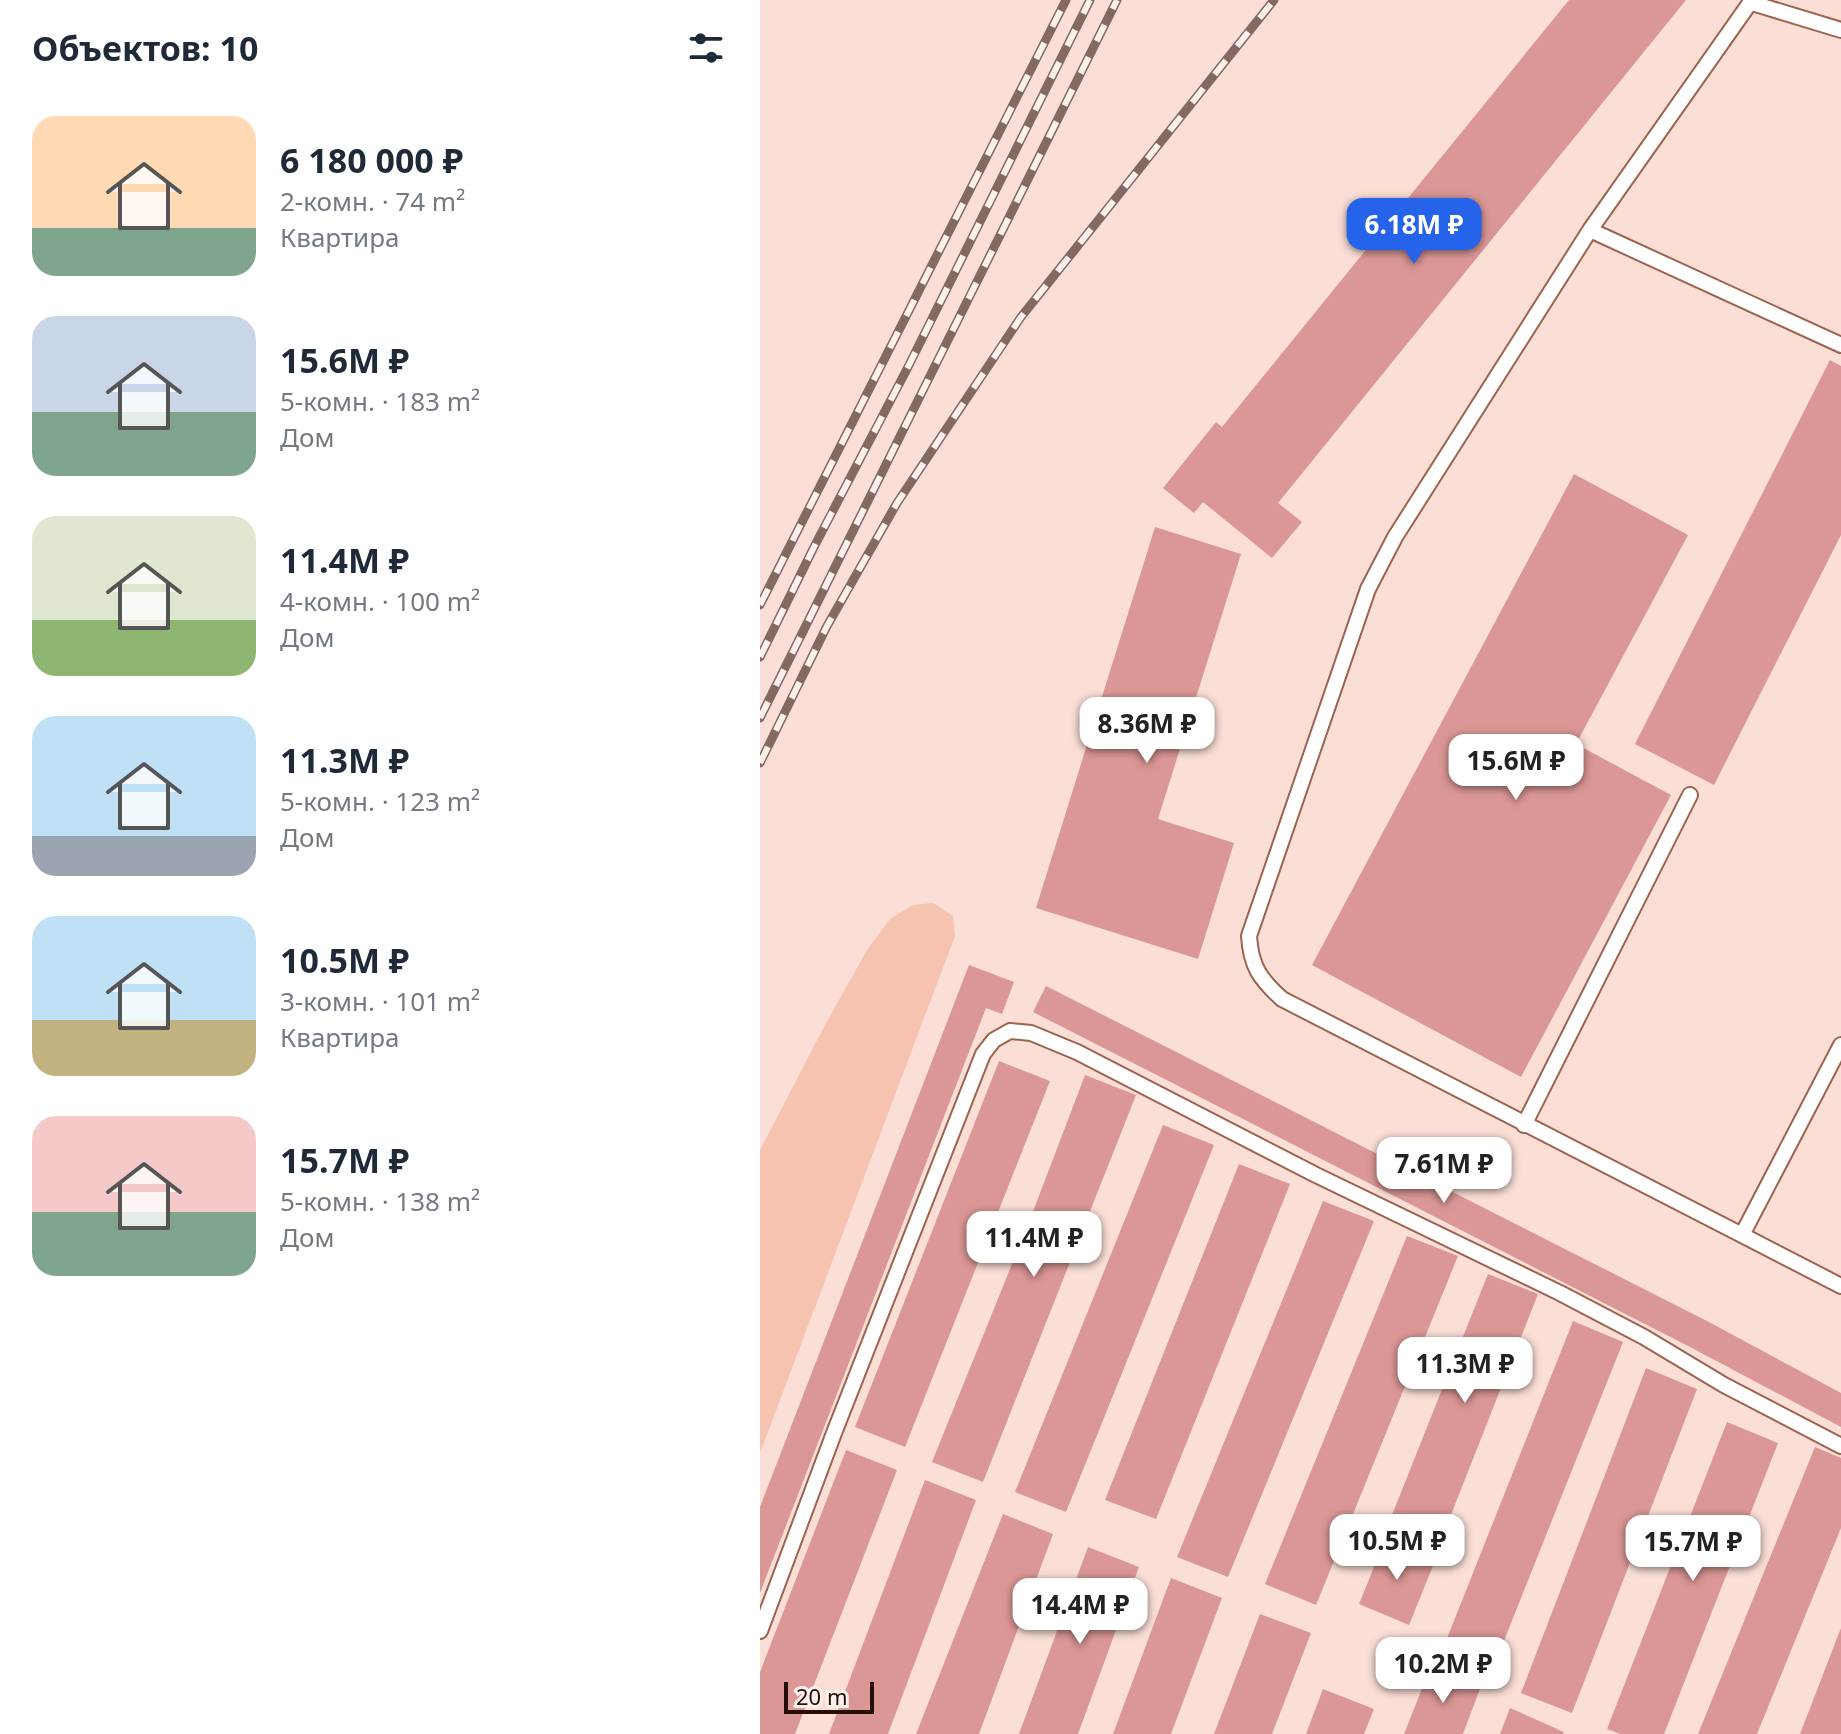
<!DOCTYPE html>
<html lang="ru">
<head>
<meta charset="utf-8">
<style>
	body { margin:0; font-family:"Noto Sans",sans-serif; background:#f2f2f3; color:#1f2937; height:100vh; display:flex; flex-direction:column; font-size:30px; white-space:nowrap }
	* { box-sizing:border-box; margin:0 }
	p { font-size:26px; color:#747a83 }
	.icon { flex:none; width:44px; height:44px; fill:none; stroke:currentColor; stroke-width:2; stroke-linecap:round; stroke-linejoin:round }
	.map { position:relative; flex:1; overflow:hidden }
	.details { display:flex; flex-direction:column; background:#fff; width:760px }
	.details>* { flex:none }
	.scale { position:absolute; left:24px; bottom:20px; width:90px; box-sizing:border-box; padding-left:8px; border:4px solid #250e06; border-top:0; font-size:22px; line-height:28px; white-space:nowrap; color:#250e06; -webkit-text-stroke:6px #fef0eb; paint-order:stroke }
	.price { position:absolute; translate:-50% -68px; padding:0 18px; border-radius:16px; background:#fff; color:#222; font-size:26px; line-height:52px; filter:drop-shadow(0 2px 4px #0008) }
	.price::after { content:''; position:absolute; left:50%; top:48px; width:24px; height:18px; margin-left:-12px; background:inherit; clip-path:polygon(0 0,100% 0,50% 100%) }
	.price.current { background:#2563eb; color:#fff }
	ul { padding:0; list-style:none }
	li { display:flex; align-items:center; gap:24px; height:200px; padding:0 32px }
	li span { display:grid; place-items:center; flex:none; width:224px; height:160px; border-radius:24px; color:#555 }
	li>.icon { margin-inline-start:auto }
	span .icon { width:96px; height:96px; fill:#fffc; stroke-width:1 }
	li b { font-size:34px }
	h2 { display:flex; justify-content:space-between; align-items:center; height:96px; padding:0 32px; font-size:34px }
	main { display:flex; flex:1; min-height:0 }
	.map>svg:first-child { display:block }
	.green { fill:#f6c3b1 }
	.building { fill:#db9795 }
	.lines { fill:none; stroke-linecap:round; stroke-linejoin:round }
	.lane-casing { stroke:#9d634e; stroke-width:18 }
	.lane { stroke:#fff; stroke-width:14 }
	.rail-casing { stroke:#826961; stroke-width:9 }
	.rail { stroke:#fef0eb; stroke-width:6; stroke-dasharray:18; stroke-linecap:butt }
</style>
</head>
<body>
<main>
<section class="details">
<h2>Объектов: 10<svg class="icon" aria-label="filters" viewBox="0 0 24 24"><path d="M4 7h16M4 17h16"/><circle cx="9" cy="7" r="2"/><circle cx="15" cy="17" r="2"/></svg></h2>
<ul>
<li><span style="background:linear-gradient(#ffd9b3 70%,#7fa58c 0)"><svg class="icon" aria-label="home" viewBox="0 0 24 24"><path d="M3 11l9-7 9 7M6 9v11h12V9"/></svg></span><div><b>6 180 000 ₽</b><p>2-комн. · 74 m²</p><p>Квартира</p></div></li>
<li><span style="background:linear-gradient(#c9d6e8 60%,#7fa58c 0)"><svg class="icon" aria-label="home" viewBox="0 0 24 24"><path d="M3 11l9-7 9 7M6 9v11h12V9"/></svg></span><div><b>15.6M ₽</b><p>5-комн. · 183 m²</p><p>Дом</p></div></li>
<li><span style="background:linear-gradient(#dfe7d0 65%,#8fb573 0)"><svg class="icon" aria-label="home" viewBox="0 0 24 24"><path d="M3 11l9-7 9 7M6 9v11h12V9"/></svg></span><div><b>11.4M ₽</b><p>4-комн. · 100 m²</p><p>Дом</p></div></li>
<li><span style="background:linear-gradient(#bfe0f5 75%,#9aa5b1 0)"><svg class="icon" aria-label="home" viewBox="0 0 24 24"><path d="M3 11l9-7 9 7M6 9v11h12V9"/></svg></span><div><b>11.3M ₽</b><p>5-комн. · 123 m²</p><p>Дом</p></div></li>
<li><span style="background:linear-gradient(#bfe0f5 65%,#c2b280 0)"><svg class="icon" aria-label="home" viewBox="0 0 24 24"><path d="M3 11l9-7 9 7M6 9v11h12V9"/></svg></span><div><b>10.5M ₽</b><p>3-комн. · 101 m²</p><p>Квартира</p></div></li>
<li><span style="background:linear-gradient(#f6c9c9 60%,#7fa58c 0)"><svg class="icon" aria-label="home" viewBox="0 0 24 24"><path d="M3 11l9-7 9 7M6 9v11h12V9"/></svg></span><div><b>15.7M ₽</b><p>5-комн. · 138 m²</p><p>Дом</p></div></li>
</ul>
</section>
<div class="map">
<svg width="1081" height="1734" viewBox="0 0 1081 1734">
	<rect width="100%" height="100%" fill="#fbdfd6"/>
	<path class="green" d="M173 903 193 916 195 936 0 1453V1150L65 1025 107 950 130 919 153 905Z"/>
	<path class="building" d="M809 0H926L518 503 542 522 512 558 443 502 434 513 403 488 456 422 462 427Z
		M1070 360 1081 366V535L954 785 875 744Z
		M814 474 928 535 816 744 911 795 761 1077 552 965Z
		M395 527 481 554 398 819 474 843 438 959 276 908Z
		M209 965 254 982 242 1014 226 1008 0 1593V1507Z
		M286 986 947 1321 1081 1393V1427L932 1348 273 1012Z
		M239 1061 290 1081 145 1447 95 1427Z
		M325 1075 376 1095 223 1482 172 1462 269 1222Z
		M403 1125 454 1145 306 1512 255 1492Z
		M479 1164 530 1184 396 1519 345 1500Z
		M563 1201 614 1221 468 1577 417 1557Z
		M647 1236 698 1256 556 1605 505 1584Z
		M728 1274 778 1294 683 1535 632 1515Z
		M813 1321 863 1342 730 1676 680 1656Z
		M886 1368 937 1389 812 1713 761 1693Z
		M967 1422 1018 1443 904 1734H860L847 1729Z
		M1055 1447 1081 1458V1528L997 1734H938Z
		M86 1450 137 1470 35 1734H0V1672Z
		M165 1480 216 1500 128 1734H69Z
		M243 1514 293 1534 219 1734H156Z
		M625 1540 675 1561 649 1625 599 1604Z
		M328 1547 379 1567 318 1734H259Z
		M411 1578 462 1598 411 1734H353Z
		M500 1614 551 1633 512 1734H454Z
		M1081 1628V1734H1040Z
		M671 1666 721 1686 703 1734H644Z
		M563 1689 614 1709 604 1734H546Z
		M750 1708 804 1732 803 1734H740Z"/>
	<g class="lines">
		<defs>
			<path id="lane" d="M992 3 1081 30
				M830 230 1081 345
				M1081 1045 982 1235 1081 1286
				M764 1125 930 795
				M982 1235 522 999C500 979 491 967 489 936L608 589 635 537 830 230 992 0
				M0 1631 74 1433 223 1054 234 1040 250 1031 271 1033 317 1052 556 1175 800 1293 884 1337 964 1385 1081 1446"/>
		</defs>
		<use href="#lane" class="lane-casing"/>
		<use href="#lane" class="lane"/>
		<defs>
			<path id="rail" d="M0 605 306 0
				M0 657 55 545 147 369 330 0
				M0 718 357 0
				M0 763 67 626 137 503 261 317 514 0"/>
		</defs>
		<use href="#rail" class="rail-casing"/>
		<use href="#rail" class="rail"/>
	</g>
</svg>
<div class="scale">20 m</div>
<b class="price current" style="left:654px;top:266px">6.18M ₽</b>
<b class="price" style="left:387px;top:765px">8.36M ₽</b>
<b class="price" style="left:756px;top:802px">15.6M ₽</b>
<b class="price" style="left:684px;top:1205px">7.61M ₽</b>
<b class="price" style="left:274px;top:1279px">11.4M ₽</b>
<b class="price" style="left:705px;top:1405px">11.3M ₽</b>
<b class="price" style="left:637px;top:1582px">10.5M ₽</b>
<b class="price" style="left:933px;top:1583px">15.7M ₽</b>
<b class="price" style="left:320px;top:1646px">14.4M ₽</b>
<b class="price" style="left:683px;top:1705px">10.2M ₽</b>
</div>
</main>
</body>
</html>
